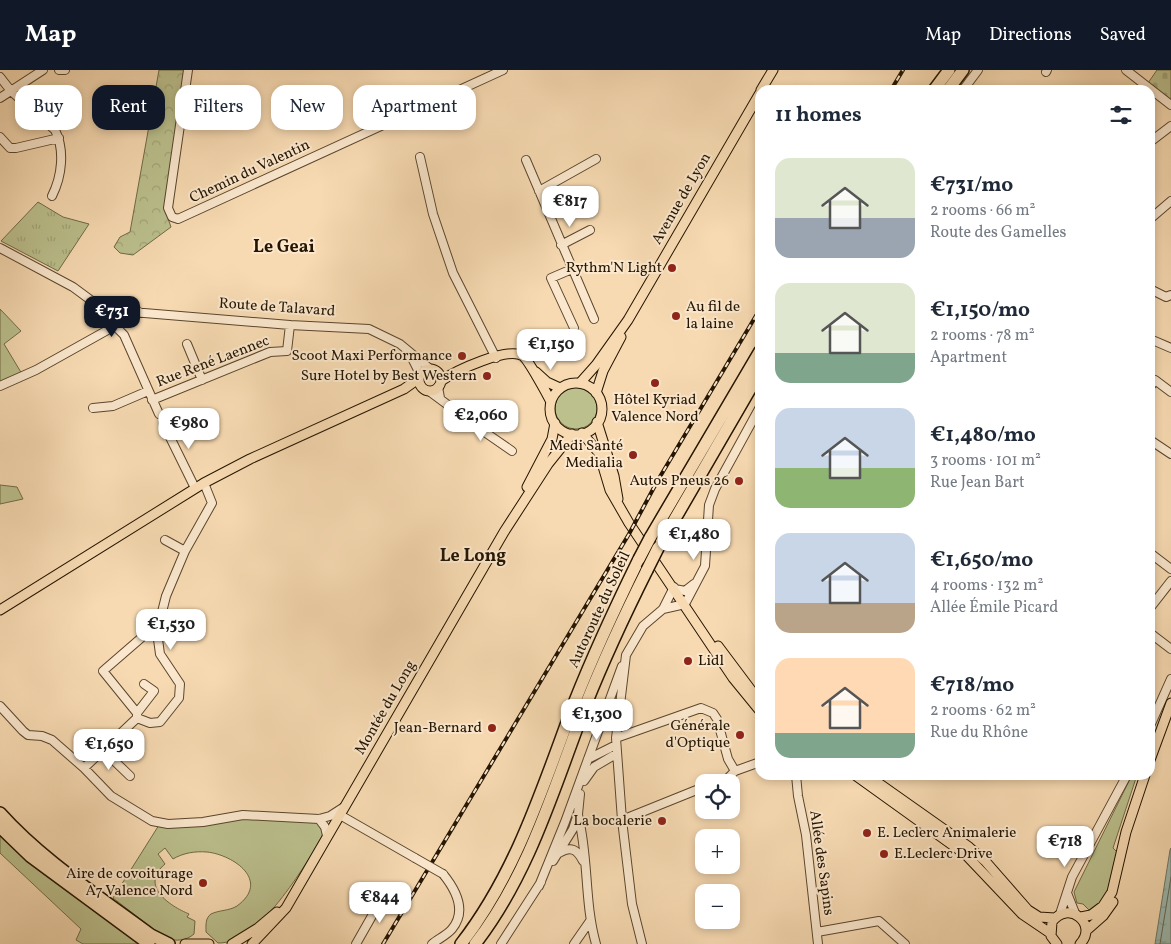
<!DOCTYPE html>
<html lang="en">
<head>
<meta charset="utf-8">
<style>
	body { margin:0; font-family:Vollkorn,serif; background:#f2f2f3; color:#1f2937; height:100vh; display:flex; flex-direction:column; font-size:19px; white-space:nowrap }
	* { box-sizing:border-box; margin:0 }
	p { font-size:16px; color:#747a83 }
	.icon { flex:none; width:28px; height:28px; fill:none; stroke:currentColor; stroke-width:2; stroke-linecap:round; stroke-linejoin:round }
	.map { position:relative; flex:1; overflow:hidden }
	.sheet { position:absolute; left:755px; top:15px; width:400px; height:695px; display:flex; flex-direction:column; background:#fff; border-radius:15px; box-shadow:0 2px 8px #0003 }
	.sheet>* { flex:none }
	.top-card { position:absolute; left:15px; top:15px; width:475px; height:45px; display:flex; gap:10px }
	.controls { position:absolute; left:695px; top:704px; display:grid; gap:10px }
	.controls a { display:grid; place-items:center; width:45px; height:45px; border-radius:10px; background:#fff; box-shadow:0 2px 8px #0003; font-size:25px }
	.price { position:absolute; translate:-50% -42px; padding:0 11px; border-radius:10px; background:#fff; color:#222; font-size:16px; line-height:32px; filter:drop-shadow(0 1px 2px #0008) }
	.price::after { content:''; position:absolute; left:50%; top:30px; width:15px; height:11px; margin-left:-8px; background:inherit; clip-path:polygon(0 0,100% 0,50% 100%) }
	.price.selected { background:#111827; color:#fff }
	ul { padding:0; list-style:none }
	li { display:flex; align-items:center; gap:15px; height:125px; padding:0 20px }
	li span { display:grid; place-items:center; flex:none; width:140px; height:100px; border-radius:15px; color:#555 }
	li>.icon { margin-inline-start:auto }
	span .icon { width:60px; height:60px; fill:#fffc; stroke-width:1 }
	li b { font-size:21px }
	h2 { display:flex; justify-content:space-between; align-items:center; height:60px; padding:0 20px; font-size:21px }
	.chip { padding:0 18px; border-radius:15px; background:#fff; box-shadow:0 2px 8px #0003; font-size:18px; line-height:45px }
	.chip.selected { background:#111827; color:#fff }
	header { display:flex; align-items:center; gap:30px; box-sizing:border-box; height:70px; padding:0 25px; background:#111827; color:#fff }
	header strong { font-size:24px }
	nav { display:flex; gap:28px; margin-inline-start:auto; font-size:18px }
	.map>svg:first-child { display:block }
	.grass { fill:#bbc08d; stroke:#706a47 }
	.forest { fill:url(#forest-crowns); stroke:#706a47 }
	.cemetery { fill:url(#cemetery-stones); stroke:#706a47 }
	.park { fill:url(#park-tufts); stroke:#706a47 }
	.water { fill:url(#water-ripples); stroke:#6d786a }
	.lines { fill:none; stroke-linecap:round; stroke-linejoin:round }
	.shore { stroke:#616858; stroke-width:1 }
	.minor-casing { stroke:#5a462d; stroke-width:10 }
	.major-casing { stroke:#251501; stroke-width:11 }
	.highway-casing { stroke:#251501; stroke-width:14 }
	.minor { stroke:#fae7cd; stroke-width:8 }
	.major { stroke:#f7dab2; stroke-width:9 }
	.highway { stroke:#f7dab2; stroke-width:11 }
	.rail-casing { stroke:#251501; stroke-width:4 }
	.rail { stroke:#fae7cd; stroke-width:2; stroke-dasharray:5.5; stroke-linecap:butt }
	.minor-bridge-casing { stroke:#5a462d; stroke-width:10; stroke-linecap:butt }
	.highway-bridge-casing { stroke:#251501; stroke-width:14; stroke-linecap:butt }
	.minor-bridge { stroke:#fae7cd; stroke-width:8 }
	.highway-bridge { stroke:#f7dab2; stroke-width:11 }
	.poi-dot { fill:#8f2418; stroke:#fae7cd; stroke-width:2 }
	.labels { text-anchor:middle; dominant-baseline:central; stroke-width:4; stroke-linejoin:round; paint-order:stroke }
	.street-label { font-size:15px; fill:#251501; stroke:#fae7cd }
	.poi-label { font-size:15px; fill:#251501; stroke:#fae7cd; text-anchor:end }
	.quarter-label { font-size:18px; font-weight:bold; fill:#251501; stroke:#fae7cd }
</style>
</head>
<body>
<header>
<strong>Map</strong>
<nav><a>Map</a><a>Directions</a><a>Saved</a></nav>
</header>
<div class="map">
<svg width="1171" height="874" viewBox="0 0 1171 874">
	<defs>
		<pattern id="forest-crowns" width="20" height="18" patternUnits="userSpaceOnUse" patternTransform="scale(1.25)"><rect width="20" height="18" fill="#bbc08d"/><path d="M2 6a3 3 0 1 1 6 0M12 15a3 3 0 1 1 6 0" fill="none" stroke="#a1a478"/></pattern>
		<pattern id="cemetery-stones" width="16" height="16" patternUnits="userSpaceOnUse" patternTransform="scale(1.25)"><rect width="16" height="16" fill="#bbc08d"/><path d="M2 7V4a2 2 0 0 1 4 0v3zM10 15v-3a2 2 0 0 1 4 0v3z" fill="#a1a478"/></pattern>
		<pattern id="park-tufts" width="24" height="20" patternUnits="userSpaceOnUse" patternTransform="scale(1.25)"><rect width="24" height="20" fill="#bbc08d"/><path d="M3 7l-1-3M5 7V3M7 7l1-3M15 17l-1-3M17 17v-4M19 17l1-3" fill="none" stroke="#a1a478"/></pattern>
		<pattern id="water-ripples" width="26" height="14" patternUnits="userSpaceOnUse" patternTransform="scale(1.25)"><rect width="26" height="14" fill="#9dbab0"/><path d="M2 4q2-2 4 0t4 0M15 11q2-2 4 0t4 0" fill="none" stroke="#879f96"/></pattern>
	</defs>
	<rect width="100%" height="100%" fill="#f7dab2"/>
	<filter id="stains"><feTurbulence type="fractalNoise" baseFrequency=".004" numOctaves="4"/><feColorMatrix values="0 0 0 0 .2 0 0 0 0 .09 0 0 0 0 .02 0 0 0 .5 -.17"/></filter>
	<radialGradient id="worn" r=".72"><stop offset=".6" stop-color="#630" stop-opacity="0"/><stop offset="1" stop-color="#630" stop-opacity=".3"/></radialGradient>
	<path class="grass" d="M0 239 21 261 4 274 22 304 0 313Z
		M555 338a21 21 0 1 1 42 0a21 21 0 1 1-42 0Z
		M0 415 17 417 23 429 0 434Z
		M1132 705H1137L1113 778 1118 783C1112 806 1111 827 1091 842L1083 834 1077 833 1074 822Z
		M242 748 317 752 324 765C304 796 260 874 218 873L206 862C206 856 205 848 211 844 219 840 229 841 237 836 271 811 234 785 207 782 195 781 183 783 173 789L165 778 158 784 165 794C139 816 170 836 189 844L187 847 195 851 194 864C186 871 176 871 166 869L113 828 159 755Z
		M0 766 38 800 139 874H83L76 870 81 859 0 783Z"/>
	<path class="forest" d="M159 0H187L165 140 171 157 133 185 120 183 114 177 120 167 130 162Z"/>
	<path class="cemetery" d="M1157 0H1171V30L1148 13Z"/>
	<path class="park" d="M38 132 63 147 89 154 58 201 1 171Z"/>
	<path class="water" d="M1171 778V874H1155L1170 780Z"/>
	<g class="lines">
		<path class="shore" d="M1160 874 1171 807"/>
		<defs>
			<path id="minor" d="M59 0H65
				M188 0 168 138 172 147 178 149 503 0
				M1126 0 1171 35
				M1046 2 1047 0
				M0 7 11 21 55 60C65 80 62 106 52 126
				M963 20 978 0
				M0 28 43 0
				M0 67 10 78H16L59 68
				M1150 72 1171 56
				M420 87 433 144 453 203 496 288
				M526 90 594 249
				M539 121 596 89
				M1150 149 1171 131
				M561 175 590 160
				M0 178 73 217 96 234 110 255 118 256 124 250 139 242
				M572 199 551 208 574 258
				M1150 219 1166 227 1171 225
				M96 234 120 241 290 255 369 259 400 274 429 298
				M116 257 124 265 159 344
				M1150 269 1171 278
				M187 274 202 310
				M411 286 420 304
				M0 316 36 300 113 257
				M438 317 440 328
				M1150 317 1155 310 1171 322
				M429 321 452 338 464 342 486 363 512 381
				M152 330 270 282 287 281 290 255
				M93 338 113 336 148 321
				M163 353 195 418
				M1150 370 1171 384
				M165 470 185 481
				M1150 483 1171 499
				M675 519 685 521 694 514
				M1150 538 1171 511
				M663 539 685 534 705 496 709 435 715 419 760 337
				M1150 563 1171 579
				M0 636 23 661 28 665 42 666 52 670 84 698 111 726 152 751 168 754 203 752 243 745 319 749 330 746 344 737
				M137 643 154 621 144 614
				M137 648V643L103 601 148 562H157
				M1150 656 1171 609
				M616 668 701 638 713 643 717 649 728 689 735 701
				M103 680 130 706
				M588 689 616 675
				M84 698 137 648 150 653 160 652 179 628 180 614 160 584 157 562 166 526 185 481 212 433 204 413
				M796 705 798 726 806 765 818 874
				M584 711 594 697 616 684
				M715 712 728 708 735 701 760 692
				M340 745 415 788
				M578 745C589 787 584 832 596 874
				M319 749 325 757 327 766
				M622 750 704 717
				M559 783C571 776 577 779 583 791
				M553 791 573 759 578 744 580 724
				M539 816 565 752 622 596
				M1067 823 1075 843
				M1060 844 1072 807 1127 705
				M817 862 879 851 905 874
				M356 874 385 823
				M432 874C438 869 447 865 452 859 467 841 456 820 443 804
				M501 874 541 812
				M574 874 590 851
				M642 874 632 834 622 750 616 668 626 585 643 556 663 539 674 517"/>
			<path id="major" d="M761 20 773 0
				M419 310a11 11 0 1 1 22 0a11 11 0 1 1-22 0Z
				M536 302 547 312 560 318
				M441 311C455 301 508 276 523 286 529 291 547 324 551 332
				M580 313 596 295 628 250 760 23
				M550 339a26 26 0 1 1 52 0a26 26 0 1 1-52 0Z
				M596 323 603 301 621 267
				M597 352 614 406 618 429
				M582 363 599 383 610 420 629 453 733 608 760 641
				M527 417 552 369 555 353
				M0 540 204 413 250 389 404 319 418 309
				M718 576 760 632
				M1150 690 1171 633
				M855 705 965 784 1022 844 1050 863
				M867 705 969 777 986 792 1028 840 1039 847 1055 848
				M1081 847 1091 845 1103 836 1112 822 1126 762 1145 705
				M1086 861 1103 846 1113 832
				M185 874H209
				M232 874 258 858 277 842
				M252 874 286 838 504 462 548 394 572 364
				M1057 874 1051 866 1052 852C1068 829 1099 854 1080 874"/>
			<path id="highway" d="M934 20 949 0
				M948 20 963 0
				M650 468 760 281
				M658 478 760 302
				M0 743C43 791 99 826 151 865L169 874
				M0 757 30 786 149 874
				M461 874C517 802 543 716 575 631 594 583 616 536 639 489
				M475 874C530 803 554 717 586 634 604 589 625 544 647 500"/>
		</defs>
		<use href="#minor" class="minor-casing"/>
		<use href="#major" class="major-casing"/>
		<use href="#highway" class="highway-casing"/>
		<use href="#minor" class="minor"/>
		<use href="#major" class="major"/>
		<use href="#highway" class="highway"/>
		<defs>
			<path id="rail" d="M891 20 903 0
				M383 874 629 464 658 410 760 239"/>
		</defs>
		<use href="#rail" class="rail-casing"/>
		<use href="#rail" class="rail"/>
		<defs>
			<path id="minor-bridge" d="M415 788 443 804"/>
			<path id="highway-bridge" d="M639 489 650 468
				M647 500 658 478"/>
		</defs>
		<use href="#minor-bridge" class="minor-bridge-casing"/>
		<use href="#highway-bridge" class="highway-bridge-casing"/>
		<use href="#minor-bridge" class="minor-bridge"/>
		<use href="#highway-bridge" class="highway-bridge"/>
	</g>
	<g class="poi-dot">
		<circle cx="672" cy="198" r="5"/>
		<circle cx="676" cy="246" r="5"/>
		<circle cx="462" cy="286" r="5"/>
		<circle cx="487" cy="306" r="5"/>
		<circle cx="655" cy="313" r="5"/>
		<circle cx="633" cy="385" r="5"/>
		<circle cx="739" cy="411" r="5"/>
		<circle cx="688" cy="591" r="5"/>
		<circle cx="492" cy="658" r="5"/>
		<circle cx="740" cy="665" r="5"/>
		<circle cx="662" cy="751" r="5"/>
		<circle cx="867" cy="763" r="5"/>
		<circle cx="884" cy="784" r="5"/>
		<circle cx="203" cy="813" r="5"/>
	</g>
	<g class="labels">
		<g class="street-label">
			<text transform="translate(250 102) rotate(-25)">Chemin du Valentin</text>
			<text transform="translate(682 129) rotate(-60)">Avenue de Lyon</text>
			<text transform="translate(277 238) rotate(4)">Route de Talavard</text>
			<text transform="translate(213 292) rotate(-21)">Rue René Laennec</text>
			<text transform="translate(600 540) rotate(-65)">Autoroute du Soleil</text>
			<text transform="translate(386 638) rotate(-60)">Montée du Long</text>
			<text transform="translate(821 793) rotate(82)">Allée des Sapins</text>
		</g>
		<g class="poi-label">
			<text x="662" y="198">Rythm'N Light</text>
			<text x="686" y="237" text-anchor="start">Au fil de<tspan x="686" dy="17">la laine</tspan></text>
			<text x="452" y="286">Scoot Maxi Performance</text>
			<text x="477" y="306">Sure Hotel by Best Western</text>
			<text x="655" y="330" text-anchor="middle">Hôtel Kyriad<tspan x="655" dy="17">Valence Nord</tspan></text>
			<text x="623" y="376">Medi Santé<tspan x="623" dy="17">Medialia</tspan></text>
			<text x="729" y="411">Autos Pneus 26</text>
			<text x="698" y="591" text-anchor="start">Lidl</text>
			<text x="730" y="656">Générale<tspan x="730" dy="17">d'Optique</tspan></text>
			<text x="482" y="658">Jean-Bernard</text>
			<text x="652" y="751">La bocalerie</text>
			<text x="877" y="763" text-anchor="start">E. Leclerc Animalerie</text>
			<text x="894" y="784" text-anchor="start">E.Leclerc Drive</text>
			<text x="193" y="804">Aire de covoiturage<tspan x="193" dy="17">A7 Valence Nord</tspan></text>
		</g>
		<g class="quarter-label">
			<text x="284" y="177">Le Geai</text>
			<text x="473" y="486">Le Long</text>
		</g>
	</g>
	<rect width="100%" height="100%" filter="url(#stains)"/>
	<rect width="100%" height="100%" fill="url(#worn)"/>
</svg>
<div class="controls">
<a><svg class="icon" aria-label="locate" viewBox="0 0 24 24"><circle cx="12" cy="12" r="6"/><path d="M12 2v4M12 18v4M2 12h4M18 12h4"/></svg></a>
<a>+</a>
<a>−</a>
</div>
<b class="price" style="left:570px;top:158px">€817</b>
<b class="price selected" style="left:112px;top:268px">€731</b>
<b class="price" style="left:551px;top:301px">€1,150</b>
<b class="price" style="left:481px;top:372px">€2,060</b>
<b class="price" style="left:189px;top:380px">€980</b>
<b class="price" style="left:694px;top:491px">€1,480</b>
<b class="price" style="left:171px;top:581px">€1,530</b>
<b class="price" style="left:597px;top:671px">€1,300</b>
<b class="price" style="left:109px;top:701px">€1,650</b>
<b class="price" style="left:1065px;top:798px">€718</b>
<b class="price" style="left:380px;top:854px">€844</b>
<div class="top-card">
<a class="chip">Buy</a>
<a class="chip selected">Rent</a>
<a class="chip">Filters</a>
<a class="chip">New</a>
<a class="chip">Apartment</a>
</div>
<section class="sheet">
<h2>11 homes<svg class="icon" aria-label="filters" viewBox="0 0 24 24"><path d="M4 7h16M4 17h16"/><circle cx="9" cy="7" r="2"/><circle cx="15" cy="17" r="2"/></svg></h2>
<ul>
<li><span style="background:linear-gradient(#dfe7d0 60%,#9aa5b1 0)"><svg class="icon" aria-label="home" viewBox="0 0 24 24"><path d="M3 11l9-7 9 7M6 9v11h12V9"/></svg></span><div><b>€731/mo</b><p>2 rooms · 66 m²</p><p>Route des Gamelles</p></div></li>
<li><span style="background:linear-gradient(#dfe7d0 70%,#7fa58c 0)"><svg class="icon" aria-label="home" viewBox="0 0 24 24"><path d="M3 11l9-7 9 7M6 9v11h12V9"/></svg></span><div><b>€1,150/mo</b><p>2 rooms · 78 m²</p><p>Apartment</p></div></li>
<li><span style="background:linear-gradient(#c9d6e8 60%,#8fb573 0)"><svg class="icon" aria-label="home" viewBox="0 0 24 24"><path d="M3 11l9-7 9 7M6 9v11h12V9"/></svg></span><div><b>€1,480/mo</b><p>3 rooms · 101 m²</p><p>Rue Jean Bart</p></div></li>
<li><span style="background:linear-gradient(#c9d6e8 70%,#b9a48a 0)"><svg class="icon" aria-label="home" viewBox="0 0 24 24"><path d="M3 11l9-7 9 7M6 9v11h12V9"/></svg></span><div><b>€1,650/mo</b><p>4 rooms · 132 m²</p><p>Allée Émile Picard</p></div></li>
<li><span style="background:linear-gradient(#ffd9b3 75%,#7fa58c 0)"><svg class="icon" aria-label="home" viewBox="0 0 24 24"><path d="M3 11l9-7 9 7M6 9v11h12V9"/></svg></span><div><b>€718/mo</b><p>2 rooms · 62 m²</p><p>Rue du Rhône</p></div></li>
</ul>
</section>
</div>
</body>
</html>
